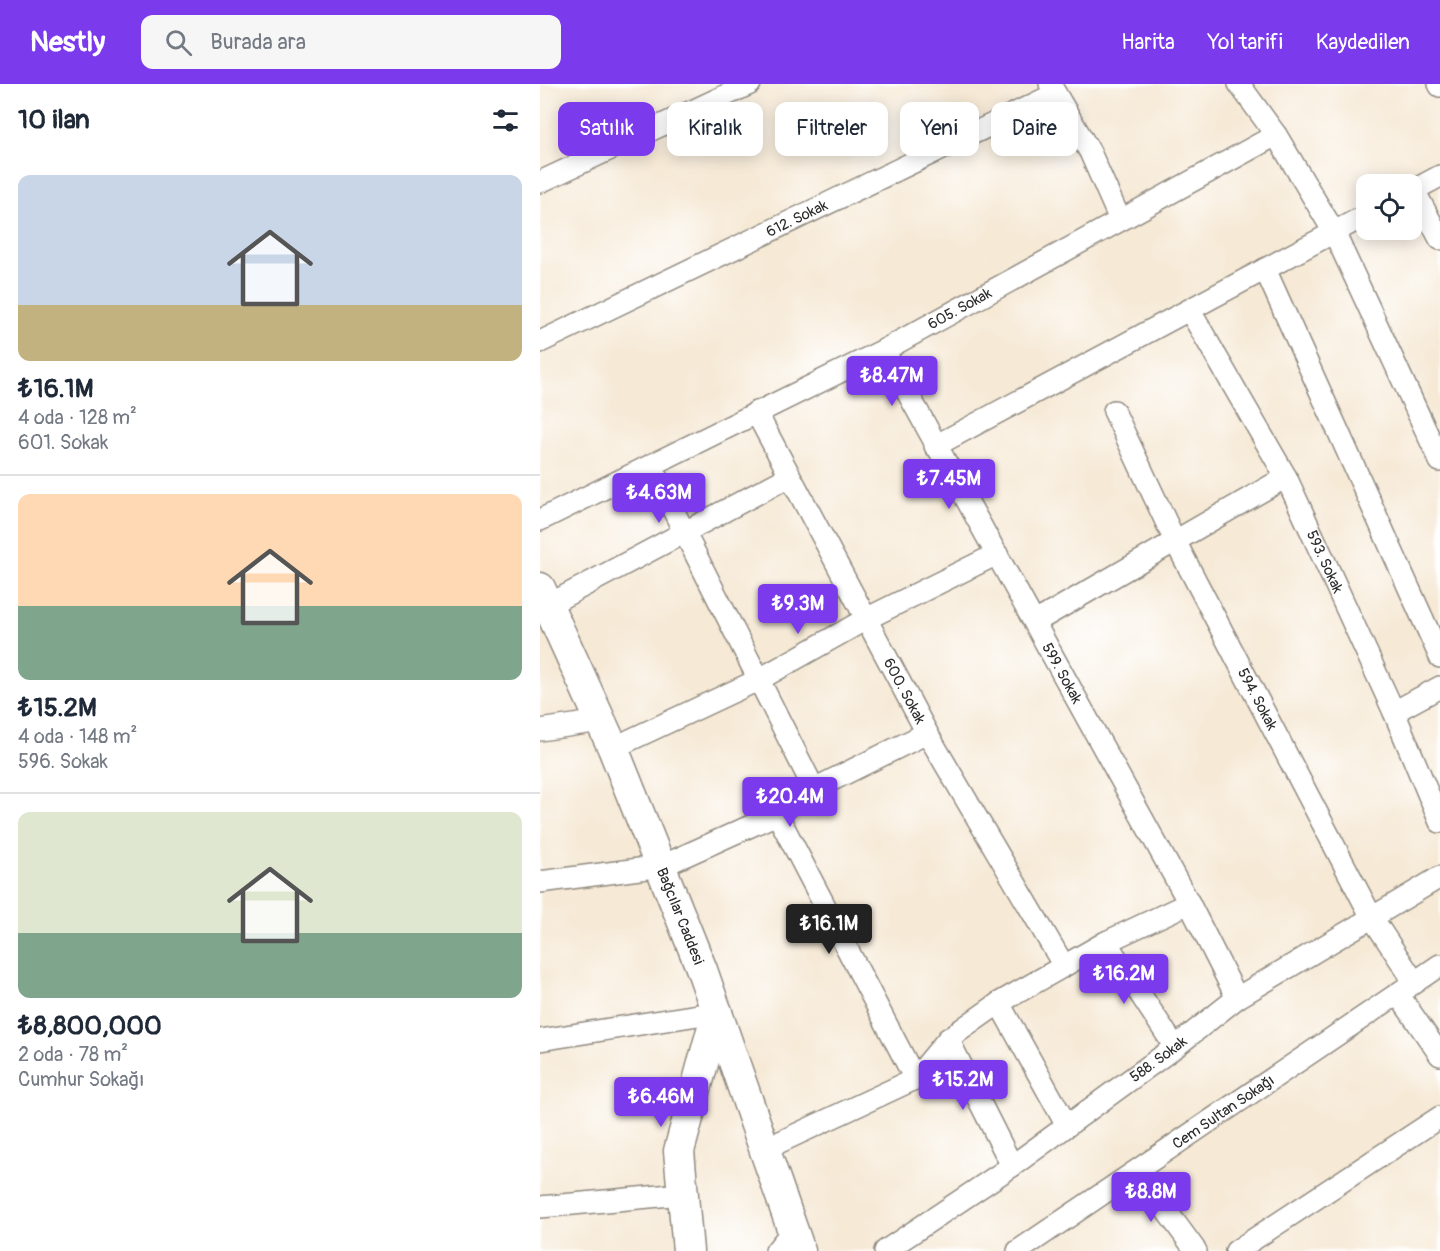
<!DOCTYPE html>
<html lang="tr">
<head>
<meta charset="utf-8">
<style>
	body { margin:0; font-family:Pangolin,sans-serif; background:#f6f6f7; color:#1f2937; height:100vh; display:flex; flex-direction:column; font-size:22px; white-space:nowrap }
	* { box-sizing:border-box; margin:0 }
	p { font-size:20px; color:#747a83 }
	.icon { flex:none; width:33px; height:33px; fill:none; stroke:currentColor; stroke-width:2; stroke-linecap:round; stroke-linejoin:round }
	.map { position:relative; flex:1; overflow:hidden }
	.side { display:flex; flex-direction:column; background:#fff; width:540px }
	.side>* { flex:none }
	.hud { position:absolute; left:18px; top:18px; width:570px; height:54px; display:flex; gap:12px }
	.tools { position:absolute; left:816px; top:90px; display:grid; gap:12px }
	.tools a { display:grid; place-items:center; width:66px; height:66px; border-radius:12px; background:#fff; box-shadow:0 3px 15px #0003; font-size:30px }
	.price { position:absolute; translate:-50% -51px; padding:0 14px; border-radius:6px; background:#7c3aed; color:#fff; font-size:20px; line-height:39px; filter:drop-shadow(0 2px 3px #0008) }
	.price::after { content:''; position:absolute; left:50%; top:36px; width:18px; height:14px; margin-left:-9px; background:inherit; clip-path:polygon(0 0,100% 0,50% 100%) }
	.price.active { background:#222; color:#fff }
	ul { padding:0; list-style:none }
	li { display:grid; align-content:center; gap:12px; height:318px; padding:0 18px }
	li+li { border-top:2px solid #e0e1e3 }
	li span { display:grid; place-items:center; height:186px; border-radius:12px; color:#555 }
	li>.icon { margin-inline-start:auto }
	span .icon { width:108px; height:108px; fill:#fffc; stroke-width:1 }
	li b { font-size:26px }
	h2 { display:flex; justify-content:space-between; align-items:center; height:72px; padding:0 18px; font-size:26px }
	.chip { padding:0 21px; border-radius:12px; background:#fff; box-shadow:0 3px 15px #0003; font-size:21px; line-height:54px }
	.chip.active { background:#7c3aed; color:#fff }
	header { display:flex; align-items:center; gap:36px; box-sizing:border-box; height:84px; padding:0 30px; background:#7c3aed; color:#fff }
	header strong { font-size:28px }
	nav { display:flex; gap:33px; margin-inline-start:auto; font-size:21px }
	.search { width:420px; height:54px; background:#f6f6f7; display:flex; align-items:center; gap:15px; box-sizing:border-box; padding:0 21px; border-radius:12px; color:#747a83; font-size:22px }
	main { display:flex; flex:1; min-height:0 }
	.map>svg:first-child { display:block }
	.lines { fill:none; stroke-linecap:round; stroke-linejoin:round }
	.street-casing { stroke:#908a80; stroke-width:24 }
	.secondary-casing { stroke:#908a80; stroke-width:33 }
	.street { stroke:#fff; stroke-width:21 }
	.secondary { stroke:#fff; stroke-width:30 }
	.labels { text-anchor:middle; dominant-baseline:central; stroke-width:4.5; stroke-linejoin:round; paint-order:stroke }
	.street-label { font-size:15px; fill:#2b2b2b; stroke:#fff }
</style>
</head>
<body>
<header>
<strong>Nestly</strong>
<div class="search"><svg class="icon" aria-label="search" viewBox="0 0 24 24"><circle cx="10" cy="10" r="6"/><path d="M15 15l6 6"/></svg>Burada ara</div>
<nav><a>Harita</a><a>Yol tarifi</a><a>Kaydedilen</a></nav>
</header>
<main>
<section class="side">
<h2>10 ilan<svg class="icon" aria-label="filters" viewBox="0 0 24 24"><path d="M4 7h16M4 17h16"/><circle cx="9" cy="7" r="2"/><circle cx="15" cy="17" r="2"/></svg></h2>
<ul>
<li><span style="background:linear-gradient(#c9d6e8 70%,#c2b280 0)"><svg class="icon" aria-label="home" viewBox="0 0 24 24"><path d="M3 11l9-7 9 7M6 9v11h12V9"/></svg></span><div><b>₺16.1M</b><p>4 oda · 128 m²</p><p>601. Sokak</p></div></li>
<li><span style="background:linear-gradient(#ffd9b3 60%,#7fa58c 0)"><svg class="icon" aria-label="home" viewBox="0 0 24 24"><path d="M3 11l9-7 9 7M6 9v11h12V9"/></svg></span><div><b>₺15.2M</b><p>4 oda · 148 m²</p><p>596. Sokak</p></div></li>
<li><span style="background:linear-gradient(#dfe7d0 65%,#7fa58c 0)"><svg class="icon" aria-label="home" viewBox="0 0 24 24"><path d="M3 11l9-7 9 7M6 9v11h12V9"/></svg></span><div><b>₺8,800,000</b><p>2 oda · 78 m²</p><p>Cumhur Sokağı</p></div></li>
</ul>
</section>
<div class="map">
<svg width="900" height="1167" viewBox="0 0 900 1167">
	<rect width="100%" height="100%" fill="#fff"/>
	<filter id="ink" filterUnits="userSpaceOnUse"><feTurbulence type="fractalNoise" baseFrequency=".0167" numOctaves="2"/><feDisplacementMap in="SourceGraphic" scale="12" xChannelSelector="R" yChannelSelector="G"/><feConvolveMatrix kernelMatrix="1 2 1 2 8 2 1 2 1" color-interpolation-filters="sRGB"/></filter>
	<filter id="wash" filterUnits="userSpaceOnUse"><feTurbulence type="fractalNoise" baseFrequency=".008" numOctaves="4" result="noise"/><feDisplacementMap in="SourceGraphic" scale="24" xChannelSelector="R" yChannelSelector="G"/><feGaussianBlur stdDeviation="1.35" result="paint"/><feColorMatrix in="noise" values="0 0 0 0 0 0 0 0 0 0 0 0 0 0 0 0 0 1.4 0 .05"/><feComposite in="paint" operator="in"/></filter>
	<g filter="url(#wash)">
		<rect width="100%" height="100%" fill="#f6e9d5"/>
	</g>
	<g filter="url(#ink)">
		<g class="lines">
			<defs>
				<g id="street">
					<path d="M510 0 550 68 580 136"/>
					<path d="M699 0 736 51 794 148 900 377"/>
					<path d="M899 0 900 2"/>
					<path d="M0 98 210 0"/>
					<path d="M874 106 900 155"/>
					<path d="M872 107 900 92"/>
					<path d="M725 185 900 573"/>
					<path id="s1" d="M650 227 746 393 854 628 900 738"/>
					<path id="s2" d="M0 258 515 10"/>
					<path id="s3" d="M344 266 649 819 697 914"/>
					<path id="s4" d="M574 327 635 457 831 832 875 899"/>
					<path id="s5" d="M216 328 387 649 524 882"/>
					<path d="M395 362 826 131"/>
					<path d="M111 382 274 705"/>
					<path id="s6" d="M0 436 344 266 736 51"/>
					<path d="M8 521 248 393"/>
					<path d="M495 538 746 393"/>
					<path d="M854 628 900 603"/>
					<path d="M0 646 61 637"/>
					<path d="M73 664 218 596 326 535 457 470"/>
					<path d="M237 730 375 995"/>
					<path d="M0 798 122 782 237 730 274 705 387 649"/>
					<path d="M566 858 635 963"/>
					<path d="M858 910 900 971"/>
					<path d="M459 919 527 1042"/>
					<path d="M408 955 472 1082"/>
					<path d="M0 956 177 928"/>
					<path d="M225 1065 375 995 408 955 459 919 566 858 649 819"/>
					<path d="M598 1088 656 1167"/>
					<path d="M0 1123 142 1110"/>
					<path d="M236 1167 252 1147"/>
					<path id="s7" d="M345 1167 472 1082 635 963 697 914 900 793"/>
					<path id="s8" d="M478 1167 900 881"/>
					<path d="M696 1167 900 1033"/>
				</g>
				<g id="secondary">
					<path id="s9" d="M0 504 73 664 162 886 260 1167"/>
					<path d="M148 1167 139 1067 177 928"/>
				</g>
			</defs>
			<use href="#street" class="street-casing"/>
			<use href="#secondary" class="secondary-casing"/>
			<use href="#street" class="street"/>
			<use href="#secondary" class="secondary"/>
		</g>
	</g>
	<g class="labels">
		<g class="street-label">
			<text stroke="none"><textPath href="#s2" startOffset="285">612. Sokak</textPath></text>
			<text stroke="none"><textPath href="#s6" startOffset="470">605. Sokak</textPath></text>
			<text stroke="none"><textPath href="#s1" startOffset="285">593. Sokak</textPath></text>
			<text stroke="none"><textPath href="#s3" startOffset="369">599. Sokak</textPath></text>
			<text stroke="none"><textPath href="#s5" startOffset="316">600. Sokak</textPath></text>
			<text stroke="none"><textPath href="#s4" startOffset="322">594. Sokak</textPath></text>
			<text stroke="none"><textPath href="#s9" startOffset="357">Bağcılar Caddesi</textPath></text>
			<text stroke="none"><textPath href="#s7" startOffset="334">588. Sokak</textPath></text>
			<text stroke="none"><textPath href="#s8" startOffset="248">Cem Sultan Sokağı</textPath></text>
		</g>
	</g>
</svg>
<div class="tools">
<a><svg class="icon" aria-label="locate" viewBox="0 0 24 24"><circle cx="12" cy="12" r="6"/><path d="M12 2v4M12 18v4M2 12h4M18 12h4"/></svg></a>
</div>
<b class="price" style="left:352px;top:323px">₺8.47M</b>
<b class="price" style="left:409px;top:426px">₺7.45M</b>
<b class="price" style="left:119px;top:440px">₺4.63M</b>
<b class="price" style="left:258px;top:551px">₺9.3M</b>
<b class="price" style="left:250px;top:744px">₺20.4M</b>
<b class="price active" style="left:289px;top:871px">₺16.1M</b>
<b class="price" style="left:584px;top:921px">₺16.2M</b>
<b class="price" style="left:423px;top:1027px">₺15.2M</b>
<b class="price" style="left:121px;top:1044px">₺6.46M</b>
<b class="price" style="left:611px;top:1139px">₺8.8M</b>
<div class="hud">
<a class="chip active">Satılık</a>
<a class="chip">Kiralık</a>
<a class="chip">Filtreler</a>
<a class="chip">Yeni</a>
<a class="chip">Daire</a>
</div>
</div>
</main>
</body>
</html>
